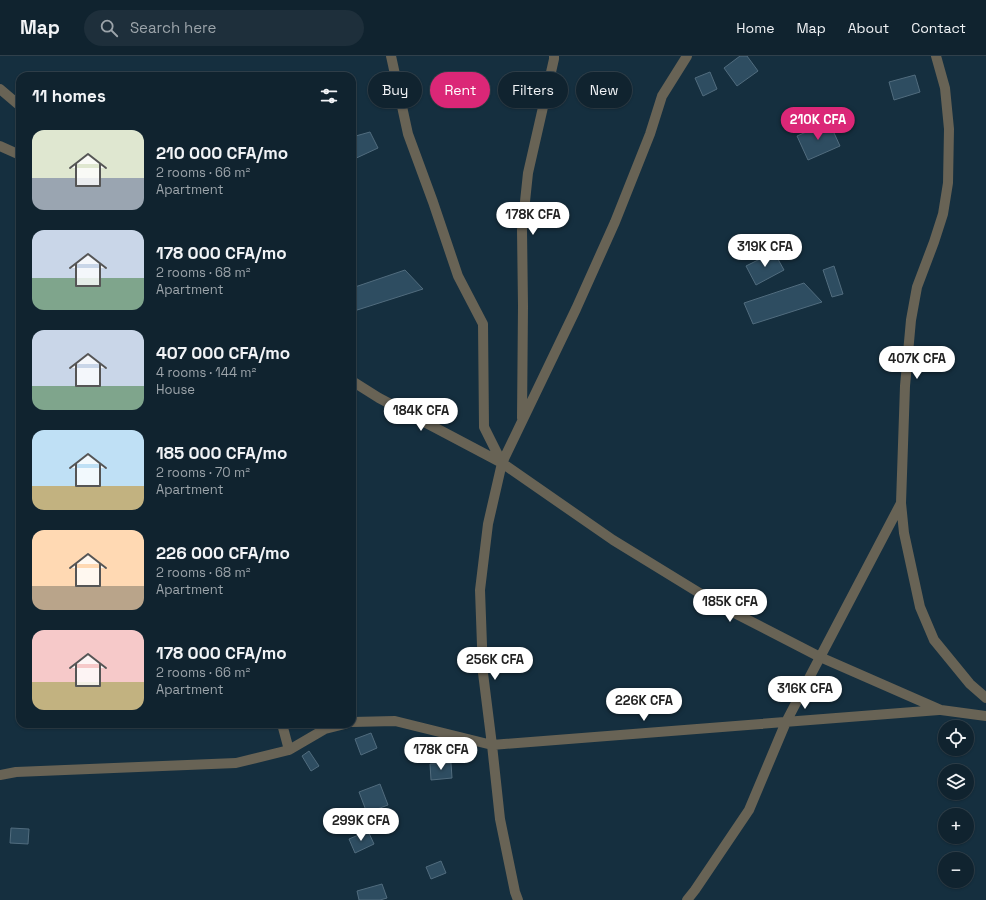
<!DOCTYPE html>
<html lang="en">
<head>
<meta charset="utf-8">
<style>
	body { margin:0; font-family:"Space Grotesk",sans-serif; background:#1e2f3b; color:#f1f3f6; height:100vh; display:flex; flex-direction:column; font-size:15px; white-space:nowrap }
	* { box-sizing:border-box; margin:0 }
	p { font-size:13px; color:#9ca4aa }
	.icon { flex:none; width:22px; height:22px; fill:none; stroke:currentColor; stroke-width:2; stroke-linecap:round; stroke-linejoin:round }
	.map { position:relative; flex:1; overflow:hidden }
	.details { position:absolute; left:16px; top:16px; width:340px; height:656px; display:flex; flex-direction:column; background:#10232f; border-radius:12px; box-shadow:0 1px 3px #0004,0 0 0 1px #30404b }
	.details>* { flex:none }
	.top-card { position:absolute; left:368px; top:16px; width:380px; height:36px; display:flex; gap:8px }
	.tools { position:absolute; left:938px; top:664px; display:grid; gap:8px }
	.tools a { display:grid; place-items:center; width:36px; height:36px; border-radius:50%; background:#10232f; box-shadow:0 1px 3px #0004,0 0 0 1px #30404b; font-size:20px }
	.price { position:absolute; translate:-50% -34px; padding:0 9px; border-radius:14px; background:#fff; color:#222; font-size:13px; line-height:26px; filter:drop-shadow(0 1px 2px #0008) }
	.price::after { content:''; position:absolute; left:50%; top:24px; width:12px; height:9px; margin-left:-6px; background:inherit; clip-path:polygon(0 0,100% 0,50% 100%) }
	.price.on { background:#db2777; color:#fff }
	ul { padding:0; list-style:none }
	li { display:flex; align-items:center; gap:12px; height:100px; padding:0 16px }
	li span { display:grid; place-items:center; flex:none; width:112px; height:80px; border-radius:12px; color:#555 }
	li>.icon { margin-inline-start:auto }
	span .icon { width:48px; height:48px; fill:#fffc; stroke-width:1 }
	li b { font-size:17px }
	h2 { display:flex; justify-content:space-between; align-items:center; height:48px; padding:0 16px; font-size:17px }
	.chip { padding:0 14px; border-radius:18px; background:#10232f; box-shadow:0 1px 3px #0004,0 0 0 1px #30404b; font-size:14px; line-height:36px }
	.chip.on { background:#db2777; color:#fff }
	header { display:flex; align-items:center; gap:24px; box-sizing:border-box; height:56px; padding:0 20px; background:#10232f; border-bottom:1px solid #30404b }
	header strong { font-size:19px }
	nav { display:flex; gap:22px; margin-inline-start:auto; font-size:14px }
	.search { width:280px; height:36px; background:#1e2f3b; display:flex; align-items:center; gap:10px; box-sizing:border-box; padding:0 14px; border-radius:22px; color:#9ca4aa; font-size:15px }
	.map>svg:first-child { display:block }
	.building { fill:#2e4d61; stroke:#516c7e }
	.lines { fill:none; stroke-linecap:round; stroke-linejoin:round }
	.minor { stroke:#686355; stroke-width:10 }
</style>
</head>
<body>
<header>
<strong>Map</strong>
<div class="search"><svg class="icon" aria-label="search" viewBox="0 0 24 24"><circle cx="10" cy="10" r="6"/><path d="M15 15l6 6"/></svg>Search here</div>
<nav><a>Home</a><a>Map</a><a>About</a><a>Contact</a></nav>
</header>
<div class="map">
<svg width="986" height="844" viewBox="0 0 986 844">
	<rect width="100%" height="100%" fill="#152f3f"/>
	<path class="building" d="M740 0H747L758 15 737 30 724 12Z
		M710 16 717 33 703 40 695 22Z
		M915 19 920 36 894 44 889 26Z
		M829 66 840 90 808 104 797 80Z
		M370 76 378 92 352 104V81Z
		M774 196 784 214 756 229 746 210Z
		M834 210 843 238 832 241 823 214Z
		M405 214 423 233 354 255 352 250V232Z
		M804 227 822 246 753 268 744 247Z
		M371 677 377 692 361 699 355 683Z
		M309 695 319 710 311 715 302 700Z
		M451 707 452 722 431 724 430 708Z
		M380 728 388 749 367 757 359 736Z
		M11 772 29 773 28 788 10 787Z
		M368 775 374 788 355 797 349 783Z
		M441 805 446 817 431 823 426 811Z
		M382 828 387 842 380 844H359L357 835Z"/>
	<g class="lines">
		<path class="minor" d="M391 0 408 78 433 146 458 220 483 268 484 371 502 407
			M936 0 945 32 949 73 948 127 943 158 934 186 917 231 911 264 905 330 901 447 904 477 920 551 934 584 970 628 986 642
			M0 33 20 50
			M0 90 20 99
			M352 325 379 342 502 407 613 484 719 549 820 601 941 654 986 660
			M522 362 523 250 522 174 528 117 554 3V0
			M352 666 395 665 492 689 939 654
			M282 668 289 694
			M0 719 16 716 236 707 289 694 325 673 345 668
			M518 844 515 836 500 763 492 689 483 617 480 534 488 468 502 407 576 253 615 166 650 78 662 40 687 0
			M687 844 695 834 749 754 786 666 901 447"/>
	</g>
</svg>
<div class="tools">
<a><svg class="icon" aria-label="locate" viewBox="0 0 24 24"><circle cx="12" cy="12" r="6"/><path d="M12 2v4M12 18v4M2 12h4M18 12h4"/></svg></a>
<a><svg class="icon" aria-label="layers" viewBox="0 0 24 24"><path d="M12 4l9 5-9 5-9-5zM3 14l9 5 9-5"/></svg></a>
<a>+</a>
<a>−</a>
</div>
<b class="price on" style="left:818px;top:85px">210K CFA</b>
<b class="price" style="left:533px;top:180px">178K CFA</b>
<b class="price" style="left:765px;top:212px">319K CFA</b>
<b class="price" style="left:917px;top:324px">407K CFA</b>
<b class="price" style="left:421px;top:376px">184K CFA</b>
<b class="price" style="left:730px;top:567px">185K CFA</b>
<b class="price" style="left:495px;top:625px">256K CFA</b>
<b class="price" style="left:805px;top:654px">316K CFA</b>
<b class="price" style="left:644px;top:666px">226K CFA</b>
<b class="price" style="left:441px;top:715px">178K CFA</b>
<b class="price" style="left:361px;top:786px">299K CFA</b>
<div class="top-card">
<a class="chip">Buy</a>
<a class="chip on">Rent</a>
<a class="chip">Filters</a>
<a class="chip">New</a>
</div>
<section class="details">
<h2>11 homes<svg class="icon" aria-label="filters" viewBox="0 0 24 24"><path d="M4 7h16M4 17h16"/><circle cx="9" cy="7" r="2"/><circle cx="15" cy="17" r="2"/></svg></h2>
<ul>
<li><span style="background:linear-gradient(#dfe7d0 60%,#9aa5b1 0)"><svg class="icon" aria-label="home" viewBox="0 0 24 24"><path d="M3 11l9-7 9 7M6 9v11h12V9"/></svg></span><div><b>210 000 CFA/mo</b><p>2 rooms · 66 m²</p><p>Apartment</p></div></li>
<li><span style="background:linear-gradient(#c9d6e8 60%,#7fa58c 0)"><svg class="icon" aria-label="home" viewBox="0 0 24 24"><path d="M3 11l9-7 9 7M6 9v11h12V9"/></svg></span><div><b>178 000 CFA/mo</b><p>2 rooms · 68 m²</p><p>Apartment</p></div></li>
<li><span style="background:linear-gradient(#c9d6e8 70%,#7fa58c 0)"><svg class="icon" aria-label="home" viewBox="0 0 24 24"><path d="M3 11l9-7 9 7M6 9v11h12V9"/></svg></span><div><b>407 000 CFA/mo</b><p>4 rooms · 144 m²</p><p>House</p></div></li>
<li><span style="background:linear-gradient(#bfe0f5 70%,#c2b280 0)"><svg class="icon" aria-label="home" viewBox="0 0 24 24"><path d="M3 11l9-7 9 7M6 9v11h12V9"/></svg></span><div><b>185 000 CFA/mo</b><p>2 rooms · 70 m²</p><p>Apartment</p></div></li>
<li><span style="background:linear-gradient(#ffd9b3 70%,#b9a48a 0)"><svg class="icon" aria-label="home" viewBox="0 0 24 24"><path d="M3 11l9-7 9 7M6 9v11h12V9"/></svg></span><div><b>226 000 CFA/mo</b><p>2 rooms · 68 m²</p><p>Apartment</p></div></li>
<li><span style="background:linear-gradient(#f6c9c9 65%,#c2b280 0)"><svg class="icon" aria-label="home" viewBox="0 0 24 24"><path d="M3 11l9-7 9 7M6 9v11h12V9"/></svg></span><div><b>178 000 CFA/mo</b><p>2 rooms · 66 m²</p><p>Apartment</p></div></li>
</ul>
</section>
</div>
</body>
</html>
